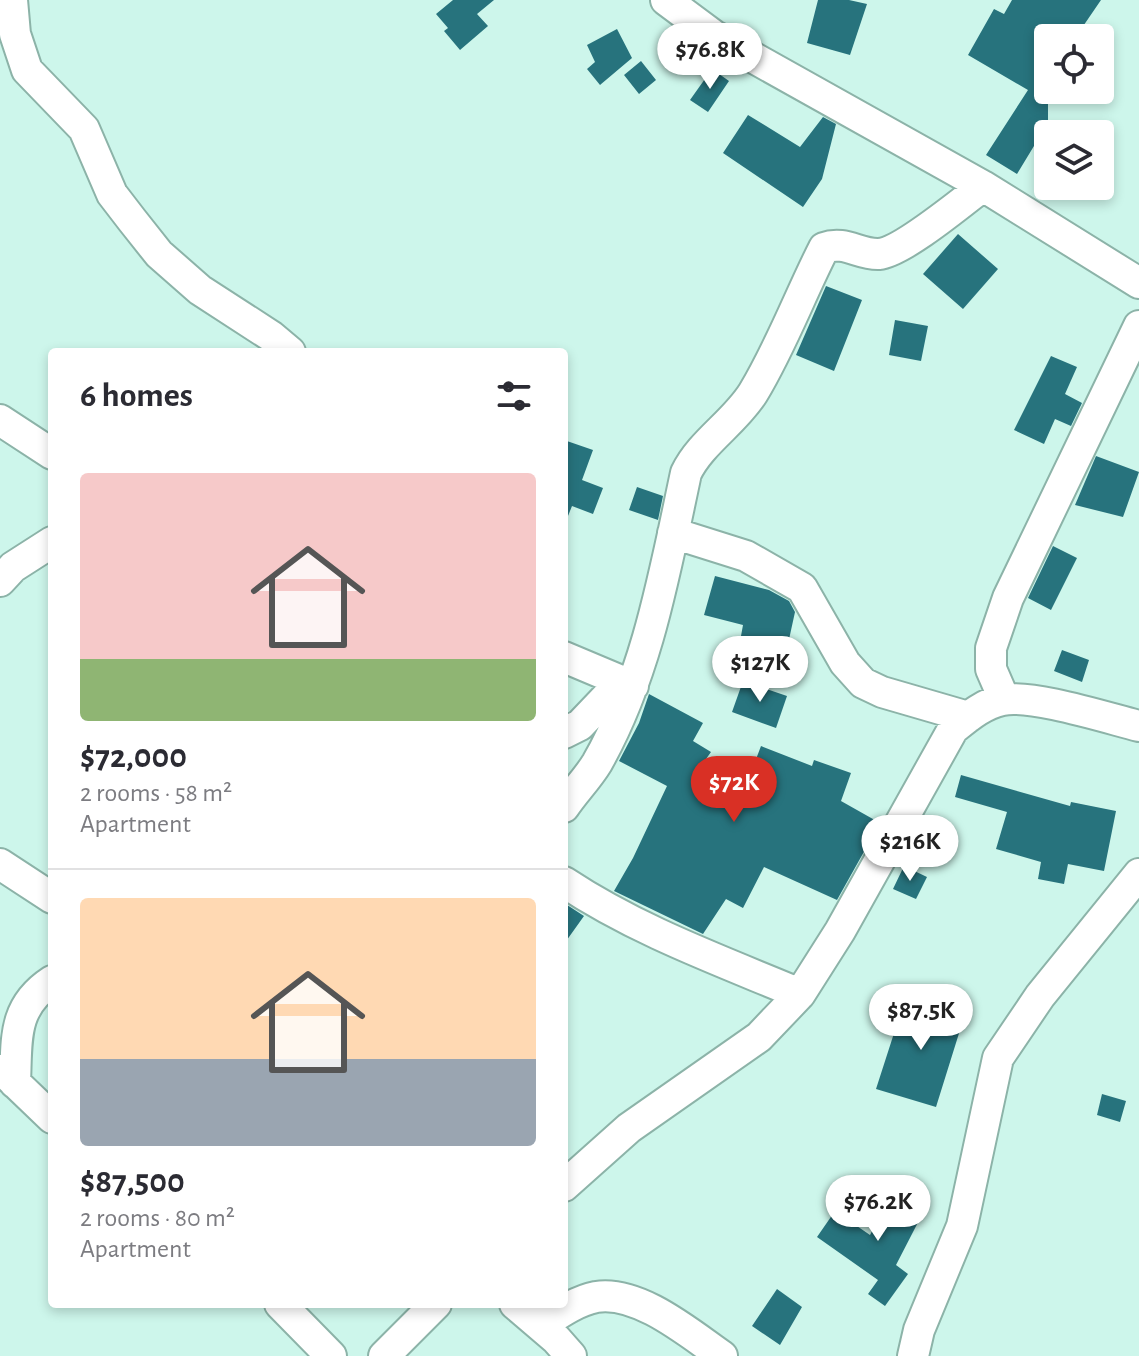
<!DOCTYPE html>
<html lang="en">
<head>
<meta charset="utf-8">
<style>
	body { margin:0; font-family:"Alegreya Sans",sans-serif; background:#f2f2f3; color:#2b2b33; height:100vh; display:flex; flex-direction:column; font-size:30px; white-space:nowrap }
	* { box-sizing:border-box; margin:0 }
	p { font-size:26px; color:#7c7c81 }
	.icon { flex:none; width:44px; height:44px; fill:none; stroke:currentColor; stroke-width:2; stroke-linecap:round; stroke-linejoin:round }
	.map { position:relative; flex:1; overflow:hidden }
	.details { position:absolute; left:48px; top:348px; width:520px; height:960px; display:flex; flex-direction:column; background:#fff; border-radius:8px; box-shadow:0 4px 12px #0003 }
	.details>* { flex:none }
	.controls { position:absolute; left:1034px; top:24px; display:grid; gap:16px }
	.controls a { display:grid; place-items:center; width:80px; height:80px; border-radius:8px; background:#fff; box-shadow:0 4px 12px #0003; font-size:40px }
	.price { position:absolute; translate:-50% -68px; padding:0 18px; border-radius:28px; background:#fff; color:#222; font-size:26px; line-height:52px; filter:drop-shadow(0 2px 4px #0008) }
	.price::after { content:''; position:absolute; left:50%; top:48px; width:24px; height:18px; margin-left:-12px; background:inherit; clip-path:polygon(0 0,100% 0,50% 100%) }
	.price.active { background:#d93025; color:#fff }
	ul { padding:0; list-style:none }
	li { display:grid; align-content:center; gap:16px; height:424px; padding:0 32px }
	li+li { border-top:2px solid #e1e1e2 }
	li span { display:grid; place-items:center; height:248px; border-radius:8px; color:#555 }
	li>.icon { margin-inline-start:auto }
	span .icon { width:144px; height:144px; fill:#fffc; stroke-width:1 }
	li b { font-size:34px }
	h2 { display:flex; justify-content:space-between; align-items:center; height:96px; padding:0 32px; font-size:34px }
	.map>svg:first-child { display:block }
	.building { fill:#27737d }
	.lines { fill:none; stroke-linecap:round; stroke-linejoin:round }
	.minor-casing { stroke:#8cb3a8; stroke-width:34 }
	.minor { stroke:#fff; stroke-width:30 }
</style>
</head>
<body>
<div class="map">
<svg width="1139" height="1356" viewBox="0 0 1139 1356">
	<rect width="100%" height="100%" fill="#cdf6eb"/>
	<path class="building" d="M453 0H494L477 14 488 26 460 50 444 31 448 28 436 14Z
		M818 0H849L867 4 850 55 807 43Z
		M1012 0H1101L1075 38H1048V147L1037 141 1017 174 986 155 1028 90 968 55 994 9 1004 14Z
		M617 29 632 58 600 85 587 69 595 62 587 45Z
		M641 61 656 80 639 94 624 75Z
		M712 69 729 81 708 112 690 100Z
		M748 115 800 147 823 117 836 124 822 179 803 207 723 153Z
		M958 234 998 269 963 309 923 274Z
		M826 286 862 300 834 371 796 355Z
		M895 320 928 326 921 361 889 355Z
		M1051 356 1077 367 1065 394 1082 403 1071 426 1055 419 1044 444 1014 430Z
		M564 440 593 450 582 480 603 488 593 514 572 506 566 521Z
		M1096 456 1139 472 1123 517 1075 505Z
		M637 487 663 496 658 520 629 510Z
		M1053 546 1077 558 1051 610 1028 598Z
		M715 576 769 590 789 601 795 612 788 644 741 636 743 625 704 615Z
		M1062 650 1089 660 1082 682 1054 671Z
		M743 681 787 696 776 728 732 712Z
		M649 694 703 723 693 741 711 752 706 759 747 783 761 746 812 766 814 760 851 773 841 801 880 823 837 900 764 867 743 908 726 899 703 934 614 891 633 858 667 786 619 761 639 723Z
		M961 775 1070 806 1071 802 1116 811 1104 871 1068 864 1064 884 1038 879 1041 862 996 849 1007 812 955 797Z
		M904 866 927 877 916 899 893 889Z
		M564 903 584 916 564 944Z
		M906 996 965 1014 936 1107 876 1089Z
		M1102 1094 1126 1101 1120 1122 1097 1115Z
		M903 1188 929 1201 896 1265 908 1274 885 1306 868 1294 878 1280 817 1237 835 1211 870 1235 879 1218 886 1221Z
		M777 1289 802 1307 780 1345 752 1326Z"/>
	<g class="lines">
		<defs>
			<path id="minor" d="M12 0 15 34 27 70 84 129 112 194 132 220 159 254 200 290 271 336 290 352
				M666 0 713 35 983 186 1139 283
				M0 420 52 454
				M673 533 746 556 802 588 845 663 863 683 882 692 968 717
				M0 581 13 567 52 542
				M564 657 633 686
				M1004 699 991 669V648L1008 598 1139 326
				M564 733 580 725 621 682
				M564 807C574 792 588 778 597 763 647 675 665 571 686 473 701 442 734 423 753 393 781 347 800 295 824 248 845 240 859 255 879 254 902 252 962 202 983 186
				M0 864 52 898
				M564 882C638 931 719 960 800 994
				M2 1070 52 1118
				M15 1083C17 1040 12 1007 52 981
				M564 1186 629 1128 759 1037 800 994 840 931 953 729C968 717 983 704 1002 700 1032 694 1107 718 1139 726
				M280 1304 331 1356
				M515 1304 556 1339 571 1356
				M541 1325C558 1314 576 1301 596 1297 638 1290 689 1333 722 1356
				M384 1356 436 1304
				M913 1356 919 1330 962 1226 998 1058 1040 996 1139 874"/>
		</defs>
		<use href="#minor" class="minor-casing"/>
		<use href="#minor" class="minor"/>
	</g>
</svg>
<div class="controls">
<a><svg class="icon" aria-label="locate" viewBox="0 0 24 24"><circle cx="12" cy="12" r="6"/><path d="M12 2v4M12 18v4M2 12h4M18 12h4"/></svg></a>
<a><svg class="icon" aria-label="layers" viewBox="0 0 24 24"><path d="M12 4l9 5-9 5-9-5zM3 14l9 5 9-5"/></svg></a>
</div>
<b class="price" style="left:710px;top:91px">$76.8K</b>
<b class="price" style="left:760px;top:704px">$127K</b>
<b class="price active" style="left:734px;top:824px">$72K</b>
<b class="price" style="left:910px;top:883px">$216K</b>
<b class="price" style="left:921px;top:1052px">$87.5K</b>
<b class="price" style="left:878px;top:1243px">$76.2K</b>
<section class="details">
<h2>6 homes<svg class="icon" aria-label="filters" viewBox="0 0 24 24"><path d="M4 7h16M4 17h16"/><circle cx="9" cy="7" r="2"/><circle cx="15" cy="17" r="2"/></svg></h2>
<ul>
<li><span style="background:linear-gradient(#f6c9c9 75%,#8fb573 0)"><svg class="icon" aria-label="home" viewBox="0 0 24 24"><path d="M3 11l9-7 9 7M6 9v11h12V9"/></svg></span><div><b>$72,000</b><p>2 rooms · 58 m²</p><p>Apartment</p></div></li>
<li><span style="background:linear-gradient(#ffd9b3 65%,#9aa5b1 0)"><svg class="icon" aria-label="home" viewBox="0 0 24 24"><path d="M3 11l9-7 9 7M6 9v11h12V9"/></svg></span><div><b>$87,500</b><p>2 rooms · 80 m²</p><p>Apartment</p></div></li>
</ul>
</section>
</div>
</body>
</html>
